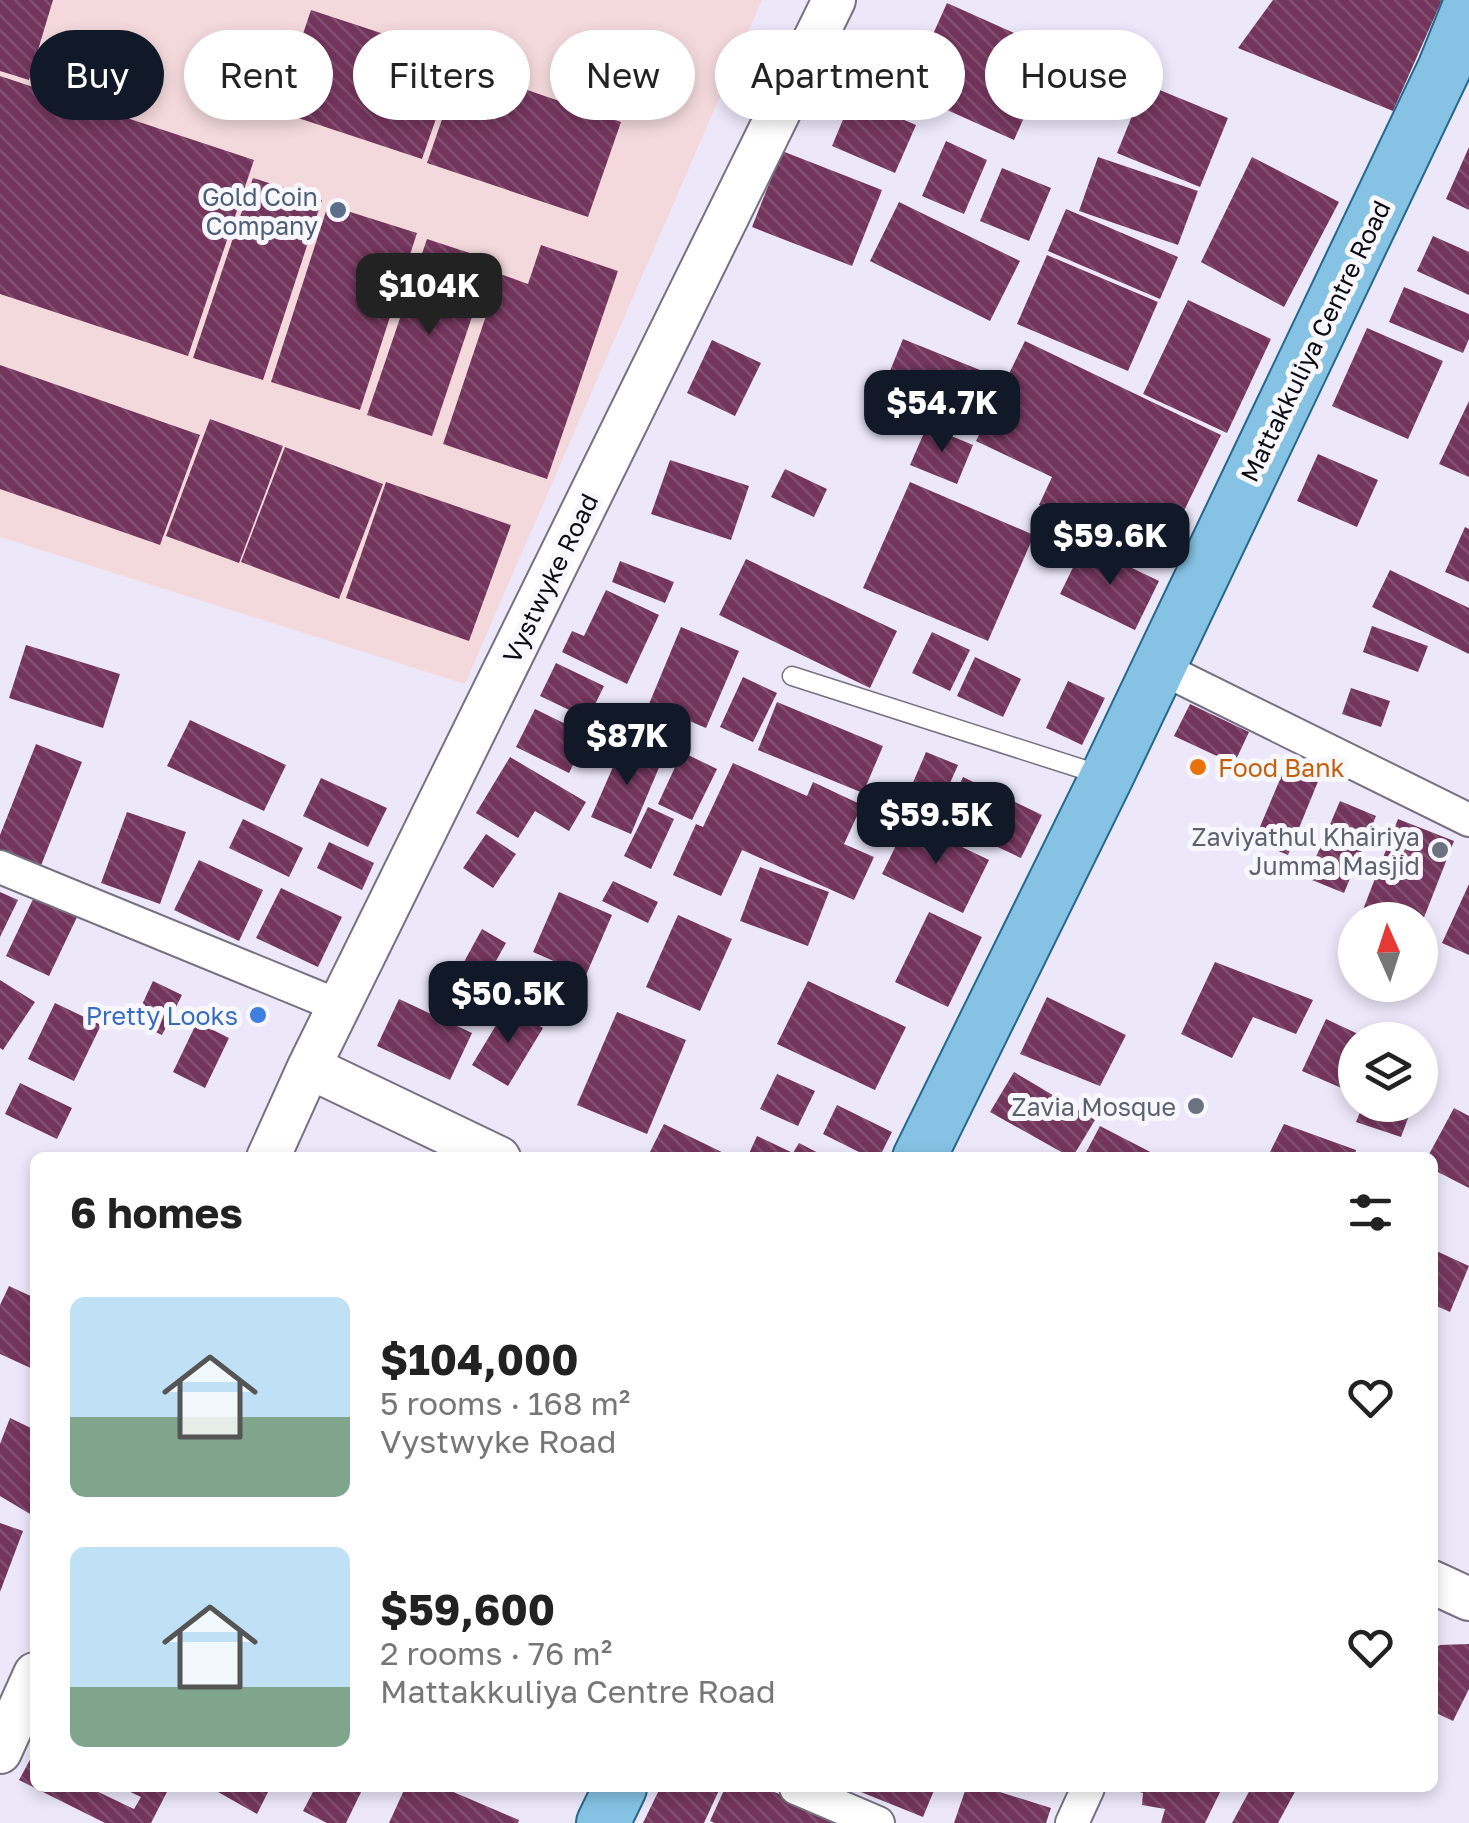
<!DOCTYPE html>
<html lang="en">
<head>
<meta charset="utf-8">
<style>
	body { margin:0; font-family:"Golos Text",sans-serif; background:#f2f2f2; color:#222; height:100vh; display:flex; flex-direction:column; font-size:38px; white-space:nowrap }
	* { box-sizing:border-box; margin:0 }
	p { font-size:32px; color:#767676 }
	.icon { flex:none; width:55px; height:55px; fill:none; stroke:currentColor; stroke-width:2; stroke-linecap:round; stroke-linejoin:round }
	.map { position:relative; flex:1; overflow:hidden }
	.sheet { position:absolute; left:30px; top:1152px; width:1408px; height:640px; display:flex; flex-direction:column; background:#fff; border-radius:15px; box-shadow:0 5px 15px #0003 }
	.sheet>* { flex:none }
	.banner { position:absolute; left:30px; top:30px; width:1410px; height:90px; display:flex; gap:20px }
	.needle { width:65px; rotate:357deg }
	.buttons { position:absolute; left:1338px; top:902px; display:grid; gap:20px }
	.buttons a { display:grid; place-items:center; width:100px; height:100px; border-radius:50%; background:#fff; box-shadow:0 5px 15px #0003; font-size:50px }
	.price { position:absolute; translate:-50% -85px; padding:0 22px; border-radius:20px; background:#111827; color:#fff; font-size:32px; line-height:65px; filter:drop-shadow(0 2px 5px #0008) }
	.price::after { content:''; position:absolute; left:50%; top:60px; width:30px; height:22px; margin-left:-15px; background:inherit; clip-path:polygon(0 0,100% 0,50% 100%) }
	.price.selected { background:#222; color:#fff }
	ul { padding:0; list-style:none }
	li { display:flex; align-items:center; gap:30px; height:250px; padding:0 40px }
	li span { display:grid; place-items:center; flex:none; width:280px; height:200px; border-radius:15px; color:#555 }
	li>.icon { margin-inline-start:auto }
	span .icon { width:120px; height:120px; fill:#fffc; stroke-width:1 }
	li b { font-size:42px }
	h2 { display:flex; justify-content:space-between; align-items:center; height:120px; padding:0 40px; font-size:42px }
	.pill { padding:0 35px; border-radius:45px; background:#fff; box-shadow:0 5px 15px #0003; font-size:35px; line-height:90px }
	.pill.selected { background:#111827; color:#fff }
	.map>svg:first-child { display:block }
	.industrial { fill:#f4d9dc }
	.building { fill:url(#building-back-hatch) }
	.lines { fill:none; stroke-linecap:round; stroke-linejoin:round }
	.service-casing { stroke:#757181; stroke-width:21 }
	.minor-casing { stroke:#757181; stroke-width:36 }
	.tertiary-casing { stroke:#757181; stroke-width:46 }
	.primary-casing { stroke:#26678d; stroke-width:56 }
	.service { stroke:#fff; stroke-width:18 }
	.minor { stroke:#fff; stroke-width:32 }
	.tertiary { stroke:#fff; stroke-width:42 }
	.primary { stroke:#85c2e3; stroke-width:52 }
	.service-dot { fill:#5c6f8a; stroke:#f9f7fe; stroke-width:4 }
	.food-dot { fill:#e8710a; stroke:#f9f7fe; stroke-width:4 }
	.worship-dot { fill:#6b7280; stroke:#f9f7fe; stroke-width:4 }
	.shop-dot { fill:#3f7fe0; stroke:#f9f7fe; stroke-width:4 }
	.labels { text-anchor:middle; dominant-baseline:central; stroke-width:10; stroke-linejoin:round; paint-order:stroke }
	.service-label { font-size:25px; fill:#4e5e75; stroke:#f9f7fe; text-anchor:end }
	.street-label { font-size:25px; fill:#0c0b11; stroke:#f9f7fe }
	.food-label { font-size:25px; fill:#c56008; stroke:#f9f7fe; text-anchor:start }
	.worship-label { font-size:25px; fill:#5b616d; stroke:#f9f7fe; text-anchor:end }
	.shop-label { font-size:25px; fill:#366cbe; stroke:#f9f7fe; text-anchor:end }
</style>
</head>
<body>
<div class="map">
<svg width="1469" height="1823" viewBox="0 0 1469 1823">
	<defs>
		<pattern id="building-back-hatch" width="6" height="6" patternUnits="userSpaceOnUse" patternTransform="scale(2.5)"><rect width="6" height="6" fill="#74355d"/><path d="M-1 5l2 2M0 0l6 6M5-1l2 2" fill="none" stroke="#814f6f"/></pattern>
	</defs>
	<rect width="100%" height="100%" fill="#ece8fa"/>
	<path class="industrial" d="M0 0H762L465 684 0 537Z"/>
	<path class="building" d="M0 0H53L29 80 0 71Z
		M1273 0H1442L1393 111 1238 48Z
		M947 3 1054 51 1014 140 907 92Z
		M311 10 457 58 422 159 277 111Z
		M460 67 621 122 588 217 427 163Z
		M0 76 254 160 188 356 0 294Z
		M1145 84 1228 118 1200 187 1117 153Z
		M852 98 916 125 895 173 832 146Z
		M946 141 987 160 964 214 922 196Z
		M1469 147V210L1446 199Z
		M782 151 882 190 852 266 752 227Z
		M1098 157 1198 191 1178 245 1079 211Z
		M1252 157 1339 202 1284 307 1201 262Z
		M1002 168 1051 188 1029 241 980 221Z
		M253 178 322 200 263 380 193 358Z
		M899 202 1020 261 990 321 870 261Z
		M328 205 417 233 360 410 271 382Z
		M1066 209 1178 257 1160 299 1048 251Z
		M1433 236 1469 252V295L1417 271Z
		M427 239 491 260 432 436 367 415Z
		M541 245 618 271 547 479 443 444 500 274 528 284Z
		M1047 255 1158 302 1128 371 1017 324Z
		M1404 287 1469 314V339L1463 353 1389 322Z
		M1188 300 1271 339 1227 433 1143 394Z
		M1367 328 1443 361 1408 439 1332 406Z
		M903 339 980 370 958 423 881 393Z
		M712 340 761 363 735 416 687 393Z
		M1025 341 1221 435 1159 562 1039 505 1052 477 976 441Z
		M0 365 200 435 160 545 0 489Z
		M1469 401V477L1439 464Z
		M210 419 283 446 239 563 166 536Z
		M927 426 973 445 957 484 910 465Z
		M285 447 383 484 339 599 241 562Z
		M1318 454 1378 480 1357 527 1297 501Z
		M670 460 749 486 731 540 651 514Z
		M785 469 827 489 814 517 771 497Z
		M386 482 511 525 469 641 346 598Z
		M910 482 1034 535 988 641 863 588Z
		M1465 527 1469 529V582L1445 572Z
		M1084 545 1159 581 1135 630 1060 594Z
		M746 559 897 631 870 688 719 615Z
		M620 561 674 582 665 603 612 582Z
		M1390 570 1469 608V654L1372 607Z
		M606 590 659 615 627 684 562 652 572 631 584 636Z
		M1372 626 1428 646 1418 672 1363 652Z
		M681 627 739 651 706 728 649 704Z
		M932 632 970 650 950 691 912 673Z
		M26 645 120 674 103 728 9 698Z
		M975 657 1021 679 1003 717 957 696Z
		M556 663 604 686 588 719 540 696Z
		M743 677 777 693 753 742 720 727Z
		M1068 681 1105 698 1082 745 1046 728Z
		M1351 688 1390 701 1381 727 1342 714Z
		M777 702 883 746 863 793 758 750Z
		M1190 704 1249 732 1234 764 1174 736Z
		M535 709 588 735 569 773 516 747Z
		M190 720 286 765 264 811 167 766Z
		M624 742 663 758 631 834 591 817Z
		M36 744 82 762 40 868 0 853V835Z
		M682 752 717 769 692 820 658 804Z
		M926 752 958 765 934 819 903 806Z
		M510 757 586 802 569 831 535 811 518 838 476 813Z
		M733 763 807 796 813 782 862 805 844 844 874 857 854 900 742 850 721 896 673 875 696 824 703 827Z
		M1286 765 1319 779 1288 855 1254 841Z
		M963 777 1042 815 1021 858 942 821Z
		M321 778 387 808 368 847 303 816Z
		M1340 801 1376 816 1344 893 1307 878Z
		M648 807 674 819 651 869 624 856Z
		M127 812 186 832 160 904 101 883Z
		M243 819 303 848 289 877 229 848Z
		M1398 819 1454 841 1423 920H1359Z
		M908 821 989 860 963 913 882 874Z
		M486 834 516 854 493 888 463 868Z
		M329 842 374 863 362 890 317 868Z
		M199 860 263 890 239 941 174 910Z
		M760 867 829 892 808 946 740 921Z
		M613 881 658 902 648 923 602 901Z
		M1469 884V955L1442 943Z
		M281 888 342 917 318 967 256 938Z
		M0 892 18 900 0 937Z
		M559 892 612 915 586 975 533 952Z
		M35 895 78 915 49 976 6 956Z
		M929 912 982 937 948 1007 895 982Z
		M678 915 732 939 700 1011 646 987Z
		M482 929 506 943 483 984 459 971Z
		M529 961 576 990 558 1018 512 989Z
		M1215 962 1313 1000 1296 1034 1253 1017 1232 1058 1181 1034Z
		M0 980 35 1002 3 1050 0 1048Z
		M153 981 182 995 162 1035 134 1022Z
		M808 981 906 1027 875 1090 777 1044Z
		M1047 997 1126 1035 1100 1086 1020 1054Z
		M399 999 472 1033 450 1080 377 1046Z
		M55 1003 101 1025 74 1081 28 1059Z
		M507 1007 543 1028 508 1086 472 1065Z
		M617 1012 686 1040 647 1134 577 1105Z
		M1326 1019 1371 1040H1355V1082L1351 1092 1302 1071Z
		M197 1022 229 1038 205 1088 173 1072Z
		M1014 1072 1095 1120 1072 1158 990 1112Z
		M777 1074 815 1091 798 1126 760 1109Z
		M20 1083 72 1108 57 1139 5 1114Z
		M837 1105 892 1132 879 1158H871L823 1134Z
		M1363 1105H1413L1401 1137 1356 1122Z
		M1454 1108 1469 1116V1188L1432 1169V1158H1427Z
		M664 1124 734 1158H647Z
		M1284 1124 1356 1150 1354 1158H1267Z
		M1100 1126 1162 1158H1083Z
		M757 1136 793 1153 799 1143 828 1158H747Z
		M1432 1249 1469 1266 1450 1312 1432 1304Z
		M9 1286 35 1298V1370L0 1354V1305Z
		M10 1418 35 1430V1517L0 1496V1444Z
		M0 1523 23 1531 0 1592Z
		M1469 1644V1689L1453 1721 1432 1711V1650L1440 1645Z
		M31 1758 35 1760V1788H90L134 1809 141 1797 122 1788H169L151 1823H105L19 1780Z
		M211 1788H270L257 1814Z
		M315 1788H363L346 1823H327L303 1811Z
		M405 1788H444L519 1820 518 1823H389Z
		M660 1788H720L704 1823H643Z
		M725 1788H765L847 1823H714L710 1821Z
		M851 1788H935L923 1817Z
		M966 1788H987L1051 1808 1046 1823H954Z
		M1124 1788H1222L1205 1823H1161L1165 1809 1142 1805 1143 1793Z
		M1251 1788H1297L1278 1823H1232Z"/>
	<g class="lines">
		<defs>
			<path id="service" d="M792 676 1101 775"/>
			<path id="minor" d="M1159 667 1469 820
				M0 867 339 1006
				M796 1788 878 1823
				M1072 1823 1088 1788"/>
			<path id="tertiary" d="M309 1067 499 1158
				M268 1158 309 1067 834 0
				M1432 1582 1469 1599
				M0 1752 35 1674"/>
			<path id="primary" d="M919 1158 1107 776 1444 69 1469 7
				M603 1823 620 1788"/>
		</defs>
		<use href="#service" class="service-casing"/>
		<use href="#minor" class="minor-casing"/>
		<use href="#tertiary" class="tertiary-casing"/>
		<use href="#primary" class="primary-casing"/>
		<use href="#service" class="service"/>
		<use href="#minor" class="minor"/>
		<use href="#tertiary" class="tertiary"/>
		<use href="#primary" class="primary"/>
	</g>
	<circle class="service-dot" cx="338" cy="210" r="10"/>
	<circle class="food-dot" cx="1198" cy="767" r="10"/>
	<g class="worship-dot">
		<circle cx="1440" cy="850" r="10"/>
		<circle cx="1196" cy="1106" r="10"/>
	</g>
	<circle class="shop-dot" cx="258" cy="1015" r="10"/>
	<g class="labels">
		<g class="service-label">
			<text x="318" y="196">Gold Coin<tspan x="318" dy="29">Company</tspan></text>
		</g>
		<g class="street-label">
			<text transform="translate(1315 341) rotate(-64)">Mattakkuliya Centre Road</text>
			<text transform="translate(550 578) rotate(-64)">Vystwyke Road</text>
		</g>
		<g class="food-label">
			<text x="1218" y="767">Food Bank</text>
		</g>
		<g class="worship-label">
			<text x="1420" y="836">Zaviyathul Khairiya<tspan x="1420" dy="29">Jumma Masjid</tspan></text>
			<text x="1176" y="1106">Zavia Mosque</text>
		</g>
		<g class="shop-label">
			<text x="238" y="1015">Pretty Looks</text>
		</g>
	</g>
</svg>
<div class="buttons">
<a><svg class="needle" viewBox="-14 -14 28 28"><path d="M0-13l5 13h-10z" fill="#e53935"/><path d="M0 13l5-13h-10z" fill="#767676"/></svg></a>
<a><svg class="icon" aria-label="layers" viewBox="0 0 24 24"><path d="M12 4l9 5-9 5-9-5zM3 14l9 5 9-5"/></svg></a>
</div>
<b class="price selected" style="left:429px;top:338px">$104K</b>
<b class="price" style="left:942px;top:455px">$54.7K</b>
<b class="price" style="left:1110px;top:588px">$59.6K</b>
<b class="price" style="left:627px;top:788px">$87K</b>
<b class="price" style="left:936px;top:867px">$59.5K</b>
<b class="price" style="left:508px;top:1046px">$50.5K</b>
<div class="banner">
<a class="pill selected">Buy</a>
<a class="pill">Rent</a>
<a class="pill">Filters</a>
<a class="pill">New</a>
<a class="pill">Apartment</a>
<a class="pill">House</a>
</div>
<section class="sheet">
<h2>6 homes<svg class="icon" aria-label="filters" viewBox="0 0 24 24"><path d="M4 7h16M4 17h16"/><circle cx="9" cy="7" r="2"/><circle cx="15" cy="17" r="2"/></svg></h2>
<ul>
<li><span style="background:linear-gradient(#bfe0f5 60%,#7fa58c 0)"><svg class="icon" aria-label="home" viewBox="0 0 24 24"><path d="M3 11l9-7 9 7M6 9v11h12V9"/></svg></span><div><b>$104,000</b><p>5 rooms · 168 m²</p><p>Vystwyke Road</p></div><svg class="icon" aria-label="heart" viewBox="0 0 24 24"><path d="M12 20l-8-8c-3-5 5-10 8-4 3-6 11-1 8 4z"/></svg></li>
<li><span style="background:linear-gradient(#bfe0f5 70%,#7fa58c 0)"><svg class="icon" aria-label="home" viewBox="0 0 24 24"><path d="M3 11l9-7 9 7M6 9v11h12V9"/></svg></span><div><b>$59,600</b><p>2 rooms · 76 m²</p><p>Mattakkuliya Centre Road</p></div><svg class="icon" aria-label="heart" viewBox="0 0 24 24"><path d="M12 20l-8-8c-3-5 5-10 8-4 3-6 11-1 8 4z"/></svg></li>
</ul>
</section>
</div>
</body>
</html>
